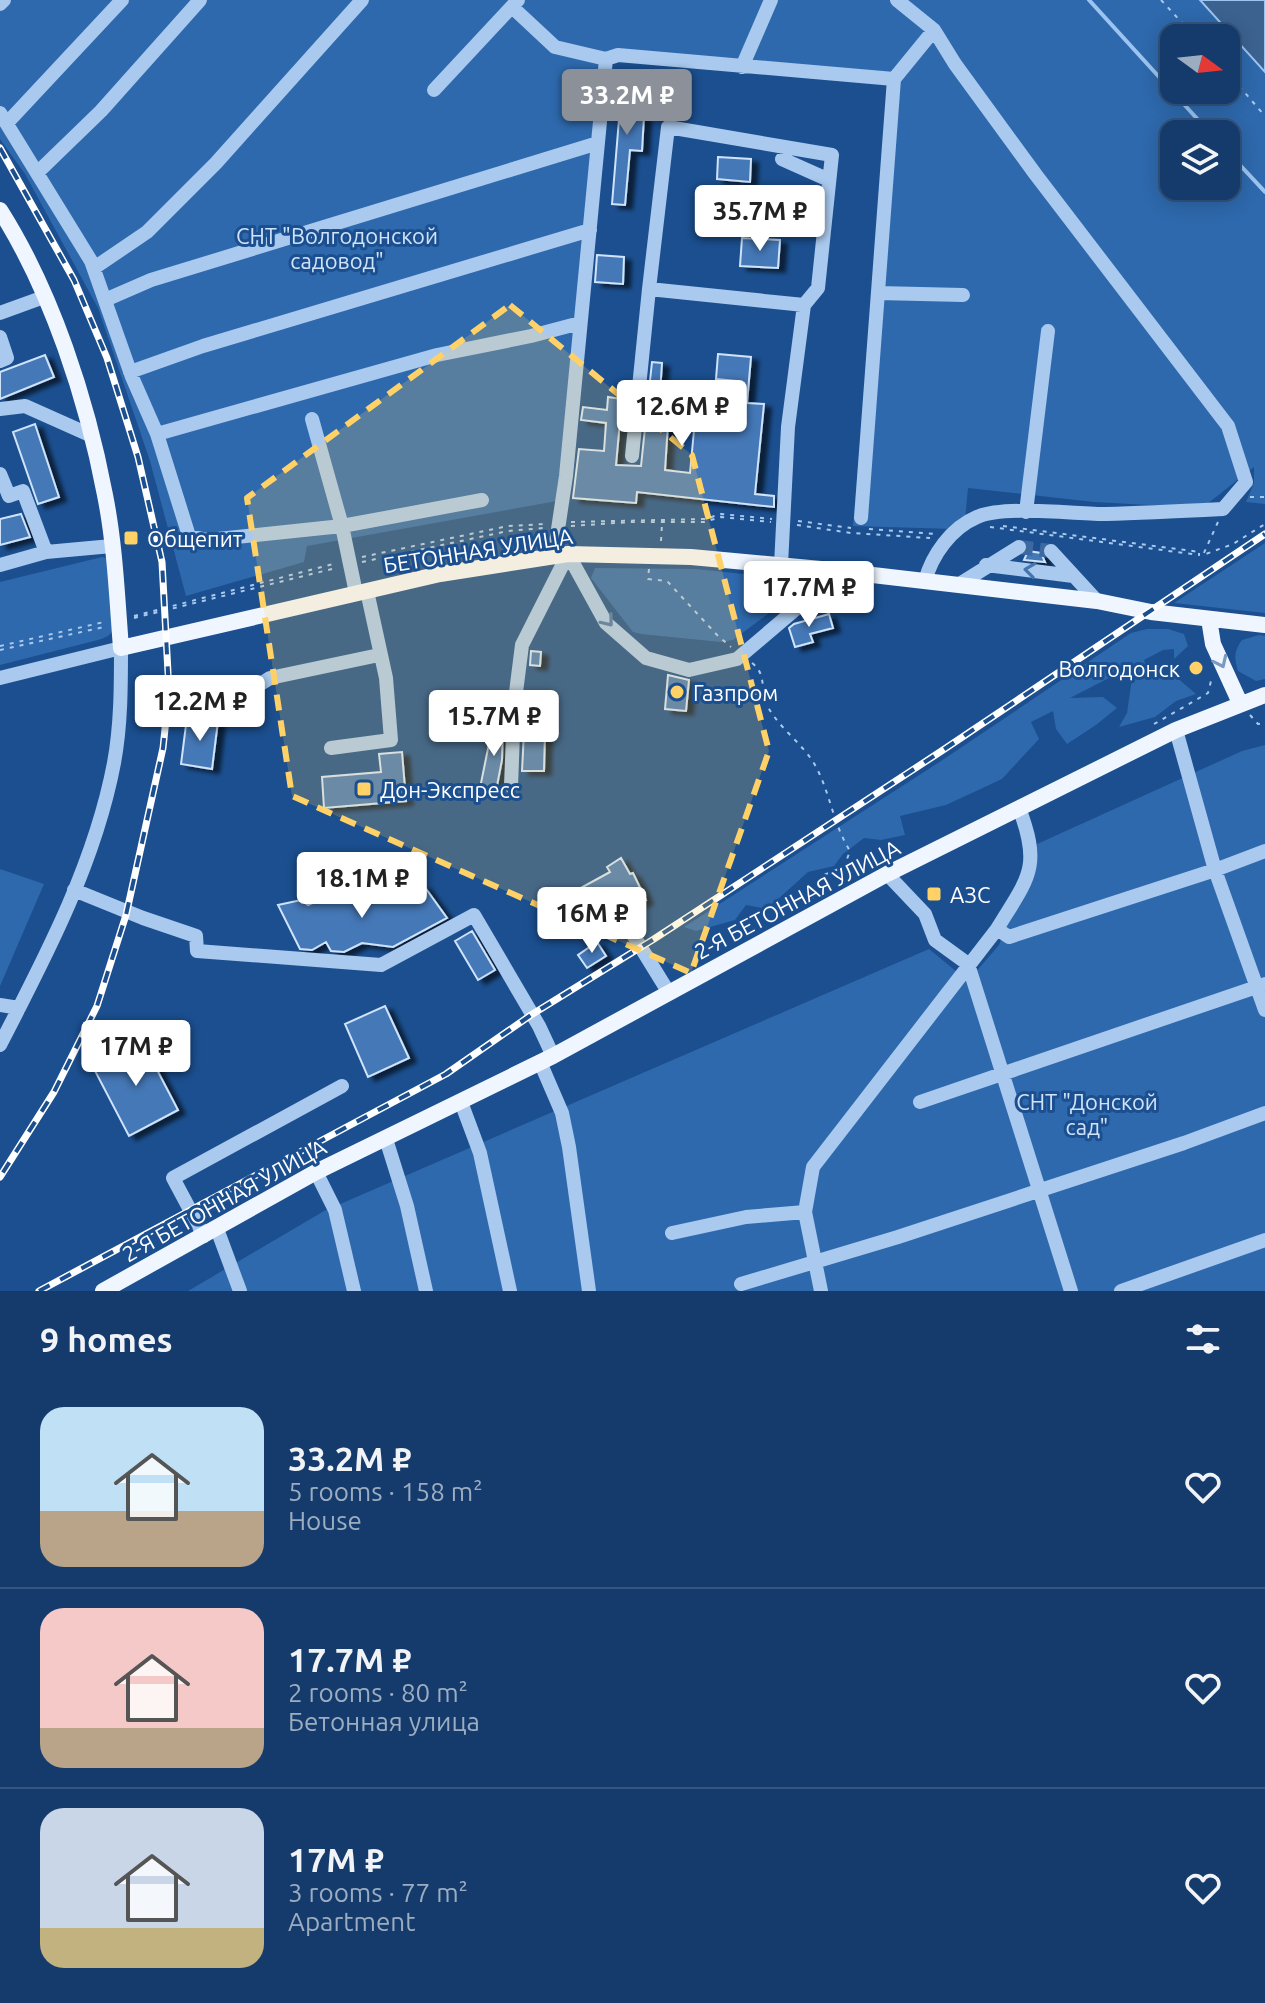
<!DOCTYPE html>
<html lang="en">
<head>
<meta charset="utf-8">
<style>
	body { margin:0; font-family:Ubuntu,sans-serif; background:#214673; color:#f1f3f6; height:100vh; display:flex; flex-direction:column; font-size:30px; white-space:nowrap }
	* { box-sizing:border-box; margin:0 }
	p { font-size:26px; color:#9dadc1 }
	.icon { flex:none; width:44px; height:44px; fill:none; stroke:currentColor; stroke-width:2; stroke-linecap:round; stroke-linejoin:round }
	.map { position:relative; height:1291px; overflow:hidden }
	.sheet { display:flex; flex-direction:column; background:#143b6b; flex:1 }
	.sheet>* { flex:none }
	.needle { width:52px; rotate:105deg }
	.tools { position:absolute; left:1160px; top:24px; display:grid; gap:16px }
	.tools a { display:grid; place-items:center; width:80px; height:80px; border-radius:16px; background:#143b6b; box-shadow:0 4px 20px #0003,0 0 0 2px #33557e; font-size:40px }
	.price { position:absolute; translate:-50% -68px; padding:0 18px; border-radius:8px; background:#fff; color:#222; font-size:26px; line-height:52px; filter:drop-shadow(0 2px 4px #0008) }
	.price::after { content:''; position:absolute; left:50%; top:48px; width:24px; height:18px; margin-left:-12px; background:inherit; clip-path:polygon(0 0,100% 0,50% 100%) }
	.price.active { background:#8c9099; color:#fff }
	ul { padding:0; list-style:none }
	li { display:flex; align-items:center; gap:24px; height:200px; padding:0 40px }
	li+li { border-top:2px solid #33557e }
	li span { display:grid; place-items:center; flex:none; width:224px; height:160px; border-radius:24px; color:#555 }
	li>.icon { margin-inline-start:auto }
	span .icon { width:96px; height:96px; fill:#fffc; stroke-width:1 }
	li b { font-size:34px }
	h2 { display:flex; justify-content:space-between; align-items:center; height:96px; padding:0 40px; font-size:34px }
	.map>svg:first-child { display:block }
	.green { fill:#2e69ad; fill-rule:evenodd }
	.water { fill:#3c6290; stroke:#9cc4f0; stroke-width:2 }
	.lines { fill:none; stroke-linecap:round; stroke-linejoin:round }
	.stream { stroke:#9cc4f0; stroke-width:4 }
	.building { fill:#4478b7; stroke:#cfe3fa; stroke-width:2; filter:url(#shadow) }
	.minor-tunnel { stroke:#3d69a0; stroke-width:14; stroke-dasharray:14 7; stroke-linecap:butt }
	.path { stroke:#a9c9ee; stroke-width:2; stroke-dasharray:4 6; stroke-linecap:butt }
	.minor { stroke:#a9c9ee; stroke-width:14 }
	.major { stroke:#f0f6ff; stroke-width:16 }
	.rail-casing { stroke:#fff; stroke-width:7 }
	.rail { stroke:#1b4f8f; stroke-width:4; stroke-dasharray:12; stroke-linecap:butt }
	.oneway { stroke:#4674ac }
	.oneway2 { stroke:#7b9ac1 }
	.marked { fill:#ffd166; fill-opacity:0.2; stroke:#ffd166; stroke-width:6; stroke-dasharray:16 10; stroke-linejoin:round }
	.poi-dot { fill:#ffd166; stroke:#1b4f8f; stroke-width:3 }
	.labels { text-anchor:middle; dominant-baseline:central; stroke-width:6; stroke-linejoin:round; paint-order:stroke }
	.park-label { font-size:22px; fill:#cfe3fa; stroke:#1b4f8f }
	.poi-label { font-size:22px; fill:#fff; stroke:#1b4f8f; text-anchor:start }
	.street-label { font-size:22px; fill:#fff; stroke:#1b4f8f }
</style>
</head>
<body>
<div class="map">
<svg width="1265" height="1291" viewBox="0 0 1265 1291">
	<defs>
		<filter id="shadow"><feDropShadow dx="7" dy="4" stdDeviation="2" flood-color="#0009"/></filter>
	</defs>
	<rect width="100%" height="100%" fill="#1b4f8f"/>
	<path class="green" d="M0 0H1200L1265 72V504L1246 502 1254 483V467L1202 508 1094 502 968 488 965 520 954 529 853 526 870 326 888 75 604 52 557 501 307 546 304 562 186 596 150 461 98 308 25 174 0 139ZM1174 38H1226V90H1174ZM1174 134H1226V186H1174Z
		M1265 543V613L1174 603Z
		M102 557 107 558C107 570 115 622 113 629 111 636 104 638 98 640L0 665V582Z
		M595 568 696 569 779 578 789 585 793 595 733 640 721 642 641 634 633 632 591 578Z
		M1147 629H1168L1184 634 1188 646 1174 659V649L1163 650 1144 660 1148 672 1175 676 1196 694 1176 701 1155 717 1119 727 1127 713 1134 665 1070 698 1103 697 1117 708 1096 725 1067 744 1056 729 1053 711 1031 722 1039 739 1002 779 946 805 900 816 905 835 881 840 864 838 843 854 834 866 808 872 767 909 746 905 735 920 696 931 684 927 941 761 1131 633Z
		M1259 635 1265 636V679L1256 681 1238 671C1234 658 1234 651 1242 640Z
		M1265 745V1291H188L324 1211 929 949 968 981 999 945 1035 845 1242 751Z
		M0 869 44 884 0 986Z"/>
	<path class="water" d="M1200 0H1265V72Z"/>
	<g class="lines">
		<path class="stream" d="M1089 0 1211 134
			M1226 150 1265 192"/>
	</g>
	<path class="building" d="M623 71 636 72 633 115 644 116 642 151 630 150 625 205 612 204Z
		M718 157 751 159 750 182 717 179Z
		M742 238 780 240 778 268 740 266Z
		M597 255 624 257 623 284 595 282Z
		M718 354 751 357 747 403 764 404 755 494 774 496V507L637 492 636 503 573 498 579 449 604 451 606 423 581 420 583 407 607 410 608 397 622 399 616 465 641 466 652 362 662 363 659 408 669 409 665 470 690 473 697 398 734 402 736 381 716 379Z
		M45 355 54 377 0 399V372Z
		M35 424 59 497 38 504 13 432Z
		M21 514 30 537 0 545V519Z
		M1028 551 1041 553 1045 562 1024 560Z
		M829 614 833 628 810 634 813 642 795 647 789 628 794 624Z
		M531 651 541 652 540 666 530 665Z
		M668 675 689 680 686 711 665 709Z
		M526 693 546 694 544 771H522Z
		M187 717 218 721 212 769 181 764Z
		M494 719 503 721 502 760 496 791 480 788Z
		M402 752 406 801 324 808 322 777 381 772 379 754Z
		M621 858 630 874 633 873 646 900 614 915 618 924 599 935 589 916 581 920 568 895 610 872 607 867Z
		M424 886 447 918 393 947 362 943 344 952 331 951 326 942 312 950 300 949 278 905 301 900 308 905 335 893 343 902H362Z
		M472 931 495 970 478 980 455 941Z
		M597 942 606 956 587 968 578 955Z
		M385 1006 409 1058 368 1077 345 1024Z
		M142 1041 178 1110 129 1136 93 1067Z"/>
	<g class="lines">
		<path class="minor-tunnel" d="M1019 547 1051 551"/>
		<path class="path" d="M1161 0 1196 38
			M1226 71 1265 116
			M1250 497H1265
			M798 521 851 528
			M571 522 705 519 721 514 772 519
			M1218 522 1203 555 1233 544 1265 524
			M797 525 851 533 930 538
			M571 526 631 522H704L721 517 771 522
			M1003 526 1200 552
			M990 527 1199 555V553
			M869 529 935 534
			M661 541 662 524
			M362 557 508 526 545 524
			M362 562 508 531 544 528
			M649 569 648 579 667 581 718 636 731 647
			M134 616 337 563
			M134 618 336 568
			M0 646 104 622
			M0 650 104 627
			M752 663C768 675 759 691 768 707 780 729 803 744 815 765 830 792 833 824 850 851L844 867 821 876 812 896 813 899
			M1250 715 1258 724 1265 723
			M1154 724 1208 693 1212 677"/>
		<path class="minor" d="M897 0 934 30 955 64 1036 175 1228 426 1246 482 1223 509C1184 511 1145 513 1106 514 1075 514 1004 505 977 517 951 528 932 555 925 581
			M0 4 4 0
			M512 7 555 47 606 59
			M742 67 771 0
			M434 90 518 0
			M0 113 91 261 132 377 157 434
			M7 123 122 0
			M782 159 829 180
			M38 172 101 111 200 0
			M717 212 824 228
			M94 268 147 232 216 163 362 0
			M649 289 668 127 832 155 818 288 804 305
			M878 293 963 295
			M105 300 151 280 598 143
			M0 313 44 297
			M0 337 7 358 0 361
			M130 372 203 346 590 230
			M0 409 25 406 90 435
			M312 419 342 526 356 593
			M632 456 649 289 804 305 788 427 781 565
			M0 474 9 496 23 491 46 552 112 546
			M482 500 342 526 208 540 189 536 157 434 437 355 531 336 580 323
			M1026 512 1048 331
			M861 518 894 79
			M1051 551 1097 601
			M568 554 606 623 646 658 689 670 737 659 810 597 821 569
			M554 556 566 476 606 59 618 55 894 79 934 30
			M0 565 46 552
			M986 565 1073 576
			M958 585 1019 547
			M0 678 121 648C121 687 121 725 114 763 95 863 46 956 0 1045
			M249 691 270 678 379 655
			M1176 730 1215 870 1265 1010
			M331 748 391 740 386 678 367 591
			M511 786 514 708 522 645 568 554
			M887 874 925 914 935 940 968 964 1071 1291
			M74 890 143 918 196 936 197 951 381 965 474 915 539 1026 553 1056
			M997 929 1009 937 1215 870 1265 851
			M632 933 669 993
			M0 1005 19 1008
			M540 1062 562 1113 569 1147 589 1291
			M461 1102 480 1153 510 1291
			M920 1102 1265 984
			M386 1139 407 1206 426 1291
			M316 1172 335 1210 354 1291
			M217 1229 240 1291
			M672 1233 746 1217 805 1212
			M204 1236 173 1178 342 1086
			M741 1284 898 1237 1184 1143 1265 1113
			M821 1291 805 1212 813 1167 997 929C1028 878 1042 868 1019 808
			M1121 1291 1265 1240"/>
		<path class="major" d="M0 210C52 292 87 400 105 495 115 545 117 597 121 648L440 574 568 554 691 557 821 569 1097 601 1151 612 1265 625
			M1209 619 1213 644 1240 703
			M103 1291 316 1172 553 1056 887 874 1176 730 1265 695"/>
		<defs>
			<path id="rail" d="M0 148 74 280 107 358 138 457 162 562 169 691 163 748 126 915 97 1006 54 1092 0 1177
				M39 1291 446 1074 531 1015 654 939 940 752 1265 534"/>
		</defs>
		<use href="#rail" class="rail-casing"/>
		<use href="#rail" class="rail"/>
	</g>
	<defs><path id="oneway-chevron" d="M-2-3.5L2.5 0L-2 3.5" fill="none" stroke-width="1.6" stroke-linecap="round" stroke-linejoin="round" transform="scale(2)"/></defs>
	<g class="oneway">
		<use href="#oneway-chevron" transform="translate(1030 570) rotate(-173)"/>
		<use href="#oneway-chevron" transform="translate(608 621) rotate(51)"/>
	</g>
	<use class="oneway2" href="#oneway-chevron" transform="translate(1221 662) rotate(65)"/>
	<path class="marked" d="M510 305 692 455 769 751 691 973 292 796 247 498Z"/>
	<g class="poi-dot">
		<rect x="123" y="530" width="16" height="16" rx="4"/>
		<circle cx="1196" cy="668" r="8"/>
		<circle cx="677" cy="692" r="8"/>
		<rect x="356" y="781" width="16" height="16" rx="4"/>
		<rect x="926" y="886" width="16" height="16" rx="4"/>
	</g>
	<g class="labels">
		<g class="park-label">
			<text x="337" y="235">СНТ "Волгодонской<tspan x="337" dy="25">садовод"</tspan></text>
			<text x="1087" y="1101">СНТ "Донской<tspan x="1087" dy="25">сад"</tspan></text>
		</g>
		<g class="poi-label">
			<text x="147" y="538">Общепит</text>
			<text x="1180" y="668" text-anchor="end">Волгодонск</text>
			<text x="693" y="692">Газпром</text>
			<text x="380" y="789">Дон-Экспресс</text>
			<text x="950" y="894">АЗС</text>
		</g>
		<g class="street-label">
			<text transform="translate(478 550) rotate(-9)">БЕТОННАЯ УЛИЦА</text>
			<text transform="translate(797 899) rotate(-28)">2-Я БЕТОННАЯ УЛИЦА</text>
			<text transform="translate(224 1200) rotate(-29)">2-Я БЕТОННАЯ УЛИЦА</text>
		</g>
	</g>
</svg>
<div class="tools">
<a><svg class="needle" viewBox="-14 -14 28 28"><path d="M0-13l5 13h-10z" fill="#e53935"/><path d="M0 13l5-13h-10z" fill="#9dadc1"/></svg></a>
<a><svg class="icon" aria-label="layers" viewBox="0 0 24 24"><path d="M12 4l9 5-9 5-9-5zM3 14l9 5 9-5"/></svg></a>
</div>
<b class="price active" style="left:627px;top:137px">33.2M ₽</b>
<b class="price" style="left:760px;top:253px">35.7M ₽</b>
<b class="price" style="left:682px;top:448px">12.6M ₽</b>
<b class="price" style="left:809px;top:629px">17.7M ₽</b>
<b class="price" style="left:200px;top:743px">12.2M ₽</b>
<b class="price" style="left:494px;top:758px">15.7M ₽</b>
<b class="price" style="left:362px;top:920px">18.1M ₽</b>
<b class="price" style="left:592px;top:955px">16M ₽</b>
<b class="price" style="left:136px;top:1088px">17M ₽</b>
</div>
<section class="sheet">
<h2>9 homes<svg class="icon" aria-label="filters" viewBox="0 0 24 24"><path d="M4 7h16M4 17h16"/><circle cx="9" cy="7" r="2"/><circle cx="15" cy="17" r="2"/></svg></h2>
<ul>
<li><span style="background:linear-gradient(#bfe0f5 65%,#b9a48a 0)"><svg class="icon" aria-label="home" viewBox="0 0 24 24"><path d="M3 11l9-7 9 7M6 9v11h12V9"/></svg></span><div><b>33.2M ₽</b><p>5 rooms · 158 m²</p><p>House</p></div><svg class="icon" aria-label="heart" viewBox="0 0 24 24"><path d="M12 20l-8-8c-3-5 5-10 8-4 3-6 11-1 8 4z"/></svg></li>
<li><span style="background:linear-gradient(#f6c9c9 75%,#b9a48a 0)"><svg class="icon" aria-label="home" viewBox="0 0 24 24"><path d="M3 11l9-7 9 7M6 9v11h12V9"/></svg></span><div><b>17.7M ₽</b><p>2 rooms · 80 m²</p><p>Бетонная улица</p></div><svg class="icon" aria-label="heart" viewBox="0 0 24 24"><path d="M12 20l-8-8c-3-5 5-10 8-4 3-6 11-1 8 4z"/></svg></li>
<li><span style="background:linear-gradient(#c9d6e8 75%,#c2b280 0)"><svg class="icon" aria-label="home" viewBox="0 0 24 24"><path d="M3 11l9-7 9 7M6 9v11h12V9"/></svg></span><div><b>17M ₽</b><p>3 rooms · 77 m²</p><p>Apartment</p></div><svg class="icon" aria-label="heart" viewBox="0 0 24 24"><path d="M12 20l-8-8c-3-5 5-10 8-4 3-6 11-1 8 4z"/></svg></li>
</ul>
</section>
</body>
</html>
